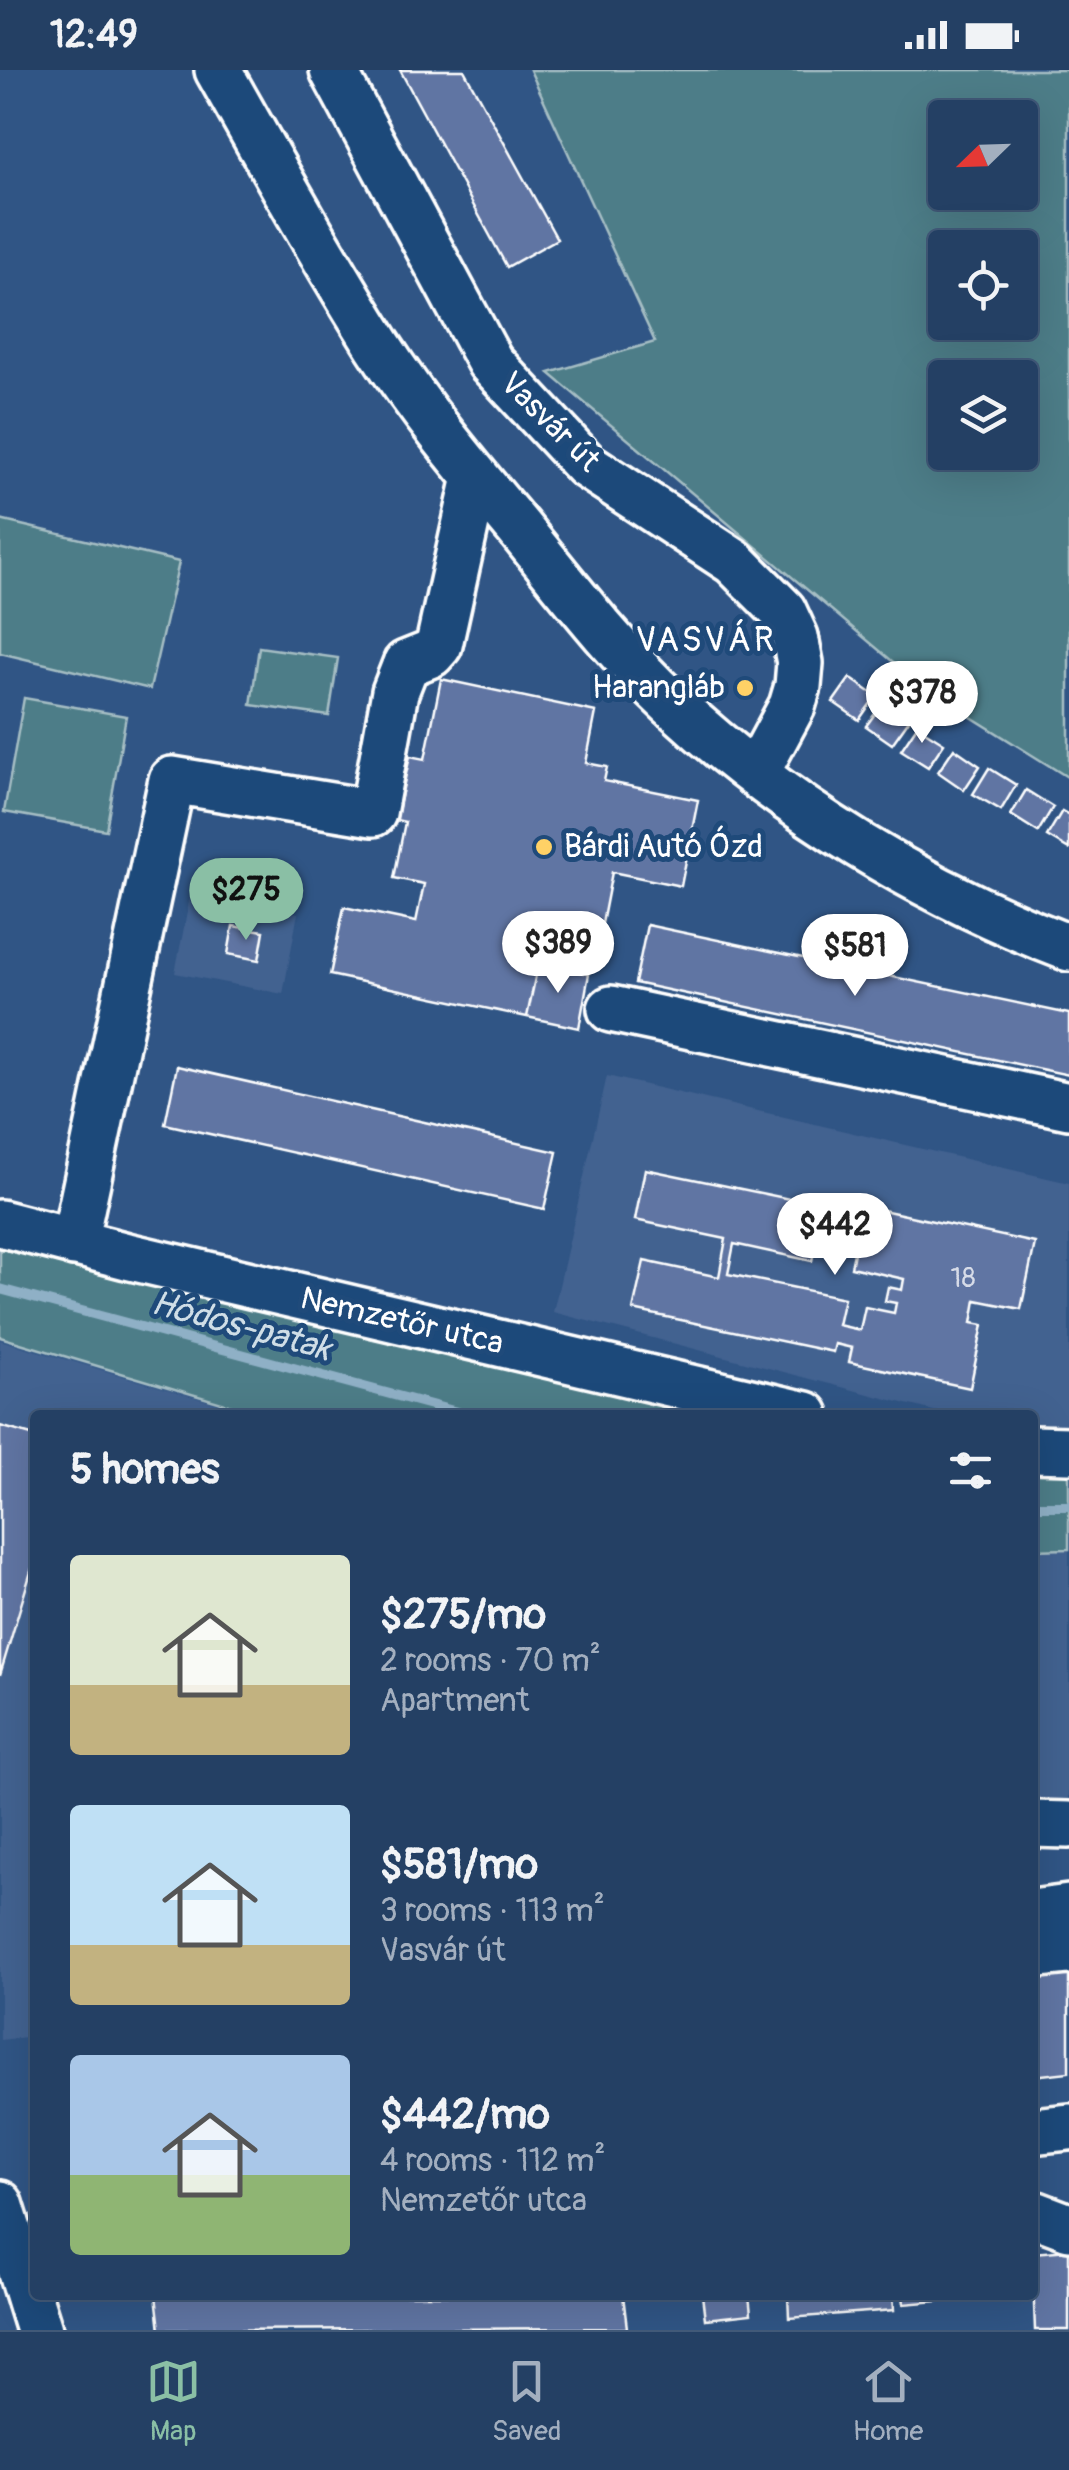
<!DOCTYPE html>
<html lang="en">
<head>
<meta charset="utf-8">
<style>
	body { margin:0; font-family:Pangolin,sans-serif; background:#2c476a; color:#f1f3f6; height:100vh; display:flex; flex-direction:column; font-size:38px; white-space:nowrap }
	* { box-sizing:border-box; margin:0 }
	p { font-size:32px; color:#a3afbf }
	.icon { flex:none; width:55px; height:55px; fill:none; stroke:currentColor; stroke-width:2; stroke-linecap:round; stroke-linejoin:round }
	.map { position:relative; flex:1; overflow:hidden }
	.drawer { position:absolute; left:30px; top:1340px; width:1008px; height:890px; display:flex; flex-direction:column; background:#244064; border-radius:10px; box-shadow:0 10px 40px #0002,0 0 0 2px #415978 }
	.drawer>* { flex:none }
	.needle { width:65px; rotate:247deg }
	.tools { position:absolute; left:928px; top:30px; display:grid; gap:20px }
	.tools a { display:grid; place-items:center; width:110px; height:110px; border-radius:10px; background:#244064; box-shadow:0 10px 40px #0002,0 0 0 2px #415978; font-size:50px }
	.price { position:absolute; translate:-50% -85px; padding:0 22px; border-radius:35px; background:#fff; color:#222; font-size:32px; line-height:65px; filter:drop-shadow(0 2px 5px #0008) }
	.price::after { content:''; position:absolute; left:50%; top:60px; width:30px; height:22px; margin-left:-15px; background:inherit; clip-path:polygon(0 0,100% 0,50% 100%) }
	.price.current { background:#8abfa5; color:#111 }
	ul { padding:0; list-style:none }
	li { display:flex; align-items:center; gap:30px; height:250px; padding:0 40px }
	li span { display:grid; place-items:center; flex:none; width:280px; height:200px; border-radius:10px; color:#555 }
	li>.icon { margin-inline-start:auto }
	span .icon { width:120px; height:120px; fill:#fffc; stroke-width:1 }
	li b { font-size:42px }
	h2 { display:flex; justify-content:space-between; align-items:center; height:120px; padding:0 40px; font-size:42px }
	.status { display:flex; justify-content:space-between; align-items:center; height:70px; padding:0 50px; background:#244064; direction:ltr }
	.status svg { height:28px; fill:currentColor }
	.menu { display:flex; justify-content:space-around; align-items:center; height:140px; border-top:2px solid #415978; background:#244064; font-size:28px; color:#a3afbf }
	.menu a { display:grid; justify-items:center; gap:5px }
	.menu .current { color:#8abfa5 }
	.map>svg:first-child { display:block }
	.built { fill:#426290 }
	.green { fill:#4d7d88; stroke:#a6bec4; stroke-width:2.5; fill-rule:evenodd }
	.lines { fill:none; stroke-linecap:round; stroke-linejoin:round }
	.stream { stroke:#8fb0c6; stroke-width:10 }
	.building { fill:#6075a3; stroke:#fff; stroke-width:2.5 }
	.minor-casing { stroke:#fff; stroke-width:52 }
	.minor { stroke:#1f4a7a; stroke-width:45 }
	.poi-dot { fill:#ffd166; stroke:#1f4a7a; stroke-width:4 }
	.labels { text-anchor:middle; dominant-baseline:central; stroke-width:10; stroke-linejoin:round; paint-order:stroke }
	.number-label { font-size:28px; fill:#d7dce8 }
	.street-label { font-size:32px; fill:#fff; stroke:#1f4a7a }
	.poi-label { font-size:32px; fill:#fff; stroke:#1f4a7a; text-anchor:end }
	.neighbourhood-label { font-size:35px; letter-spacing:2.5px; fill:#fff; stroke:#1f4a7a }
	.water-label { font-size:35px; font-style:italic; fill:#d0dee7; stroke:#1f4a7a }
</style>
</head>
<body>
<div class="status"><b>12:49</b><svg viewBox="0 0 49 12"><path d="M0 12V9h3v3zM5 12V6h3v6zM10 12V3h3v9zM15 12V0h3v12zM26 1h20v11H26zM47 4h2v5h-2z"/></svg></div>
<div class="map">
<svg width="1069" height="2260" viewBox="0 0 1069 2260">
	<rect width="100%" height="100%" fill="#305585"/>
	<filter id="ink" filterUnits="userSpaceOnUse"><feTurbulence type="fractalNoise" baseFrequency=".01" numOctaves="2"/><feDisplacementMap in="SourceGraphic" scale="20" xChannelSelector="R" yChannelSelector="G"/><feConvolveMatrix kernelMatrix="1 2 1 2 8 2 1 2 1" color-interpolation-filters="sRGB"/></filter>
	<g filter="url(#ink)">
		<path class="built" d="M191 822 298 843 283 924 175 903Z
			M607 1006 1069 1113V1358L1033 1354 1032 1345H964L934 1341 553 1242Z
			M0 1270 255 1345H35V1966L0 1970Z
			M1069 1479V1733L1033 1735 1032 1480Z"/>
		<path class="green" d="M530 0H1069V708L923 617 549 303 655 272ZM945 48H1020V122H945ZM945 178H1020V252H945ZM945 308H1020V382H945Z
			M0 450 179 492 150 619 0 583Z
			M259 577 338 588 329 646 251 635Z
			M24 628 126 646 106 760 4 742Z
			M0 1169 722 1345H262L0 1267Z
			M1032 1399 1069 1401V1479L1033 1480Z"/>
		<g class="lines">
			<path class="stream" d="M0 1219 468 1345
				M1032 1436H1069"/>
		</g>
		<path class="building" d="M400 0H464L557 169 507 197Z
			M850 608 876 626 859 650 833 632Z
			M441 609 596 642 586 693 607 697 604 711 698 730 681 816 612 802 600 864 547 853 527 947 330 905 344 837 416 852 424 814 394 808 405 752 396 750 410 686 425 689Z
			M883 633 909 650 892 674 866 656Z
			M917 656 944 673 928 697 901 680Z
			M954 678 980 696 964 720 938 702Z
			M989 698 1016 715 1001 740 973 724Z
			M1026 720 1053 737 1038 762 1011 745Z
			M1062 741 1069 745V779L1047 766Z
			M647 855 1069 944V1005L635 913Z
			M233 856 264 861 259 890 228 884Z
			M538 893 589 904 579 958 527 947Z
			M177 996 557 1082 544 1139 165 1054Z
			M645 1099 823 1136 812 1191 734 1174 728 1204 844 1228 838 1255 860 1260 865 1237 894 1243 896 1233 885 1231 888 1217 902 1220 904 1209 851 1197 864 1136 1035 1173 1021 1239 976 1230 972 1253 983 1255 970 1318 849 1292 852 1278 835 1274 833 1282 633 1240 644 1191 719 1207 726 1169 635 1150Z
			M0 1356 35 1366V1488L0 1605Z
			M1069 1900V2002L1032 2006V1904Z
			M1069 2180V2260H1035L1032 2183Z
			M156 2225H623L627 2258 160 2260Z
			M702 2225H749L751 2244 705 2249Z
			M788 2225H893L894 2240 789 2248Z
			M903 2225H983V2227L904 2234Z"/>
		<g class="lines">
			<defs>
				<path id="minor" d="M218 0C270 92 322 186 378 275 419 339 468 398 517 456 566 516 614 580 671 633 785 739 924 823 1069 878
					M333 0 490 292 586 395 734 492 783 541 795 567 800 593 798 616 792 636 756 703
					M611 939 1069 1036
					M0 1153 127 1186 806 1345
					M74 1173 172 710 373 743 395 622 406 594 431 584 439 575 476 407
					M1032 1379 1069 1380
					M1032 1754 1069 1755
					M1032 1843 1069 1838
					M1032 1885 1069 1881
					M1032 2061 1069 2057
					M0 2134 39 2260
					M1032 2143 1069 2157"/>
			</defs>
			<use href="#minor" class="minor-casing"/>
			<use href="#minor" class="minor"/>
		</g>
	</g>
	<g class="poi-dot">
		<circle cx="745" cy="618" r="10"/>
		<circle cx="544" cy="777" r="10"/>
	</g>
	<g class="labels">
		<g class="number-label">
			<text x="963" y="1208">18</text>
		</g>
		<g class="street-label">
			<text transform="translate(550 352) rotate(45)">Vasvár út</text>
			<text transform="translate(402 1251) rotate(13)">Nemzetőr utca</text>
		</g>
		<g class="poi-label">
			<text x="725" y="618">Harangláb</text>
			<text x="564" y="777" text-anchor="start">Bárdi Autó Ózd</text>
		</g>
		<g class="neighbourhood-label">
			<text x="706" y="570">VASVÁR</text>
		</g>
		<g class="water-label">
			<text transform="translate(241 1256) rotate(15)">Hódos-patak</text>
		</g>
	</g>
</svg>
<div class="tools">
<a><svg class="needle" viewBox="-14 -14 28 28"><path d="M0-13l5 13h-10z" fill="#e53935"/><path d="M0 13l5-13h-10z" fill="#a3afbf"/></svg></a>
<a><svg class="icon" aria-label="locate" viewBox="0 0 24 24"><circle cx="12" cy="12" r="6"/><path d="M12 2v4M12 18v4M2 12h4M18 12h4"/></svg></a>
<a><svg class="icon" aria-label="layers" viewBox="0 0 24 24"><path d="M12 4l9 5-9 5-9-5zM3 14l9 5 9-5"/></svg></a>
</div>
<b class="price" style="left:922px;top:676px">$378</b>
<b class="price current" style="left:246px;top:873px">$275</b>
<b class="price" style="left:558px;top:926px">$389</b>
<b class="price" style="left:855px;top:929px">$581</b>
<b class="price" style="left:835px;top:1208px">$442</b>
<section class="drawer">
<h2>5 homes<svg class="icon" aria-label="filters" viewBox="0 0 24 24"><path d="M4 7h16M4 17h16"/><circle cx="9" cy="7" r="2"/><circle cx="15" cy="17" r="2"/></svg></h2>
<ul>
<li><span style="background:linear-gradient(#dfe7d0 65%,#c2b280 0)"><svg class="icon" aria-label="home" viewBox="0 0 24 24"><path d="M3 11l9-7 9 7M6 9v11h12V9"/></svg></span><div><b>$275/mo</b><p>2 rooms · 70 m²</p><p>Apartment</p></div></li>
<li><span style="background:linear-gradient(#bfe0f5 70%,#c2b280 0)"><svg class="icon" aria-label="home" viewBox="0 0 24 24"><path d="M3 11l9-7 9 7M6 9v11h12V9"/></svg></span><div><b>$581/mo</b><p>3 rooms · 113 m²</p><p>Vasvár út</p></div></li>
<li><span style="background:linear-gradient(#a9c7e8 60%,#8fb573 0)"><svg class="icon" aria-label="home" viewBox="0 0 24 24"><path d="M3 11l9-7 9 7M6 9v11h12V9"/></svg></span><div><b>$442/mo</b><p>4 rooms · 112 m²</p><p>Nemzetőr utca</p></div></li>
</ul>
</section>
</div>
<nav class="menu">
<a class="current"><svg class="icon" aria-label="map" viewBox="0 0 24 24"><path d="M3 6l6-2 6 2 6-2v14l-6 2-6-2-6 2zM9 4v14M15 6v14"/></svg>Map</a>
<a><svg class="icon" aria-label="saved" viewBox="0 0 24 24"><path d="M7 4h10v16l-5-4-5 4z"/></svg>Saved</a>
<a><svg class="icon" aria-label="home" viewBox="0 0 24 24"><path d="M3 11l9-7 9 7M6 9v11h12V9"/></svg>Home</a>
</nav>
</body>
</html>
